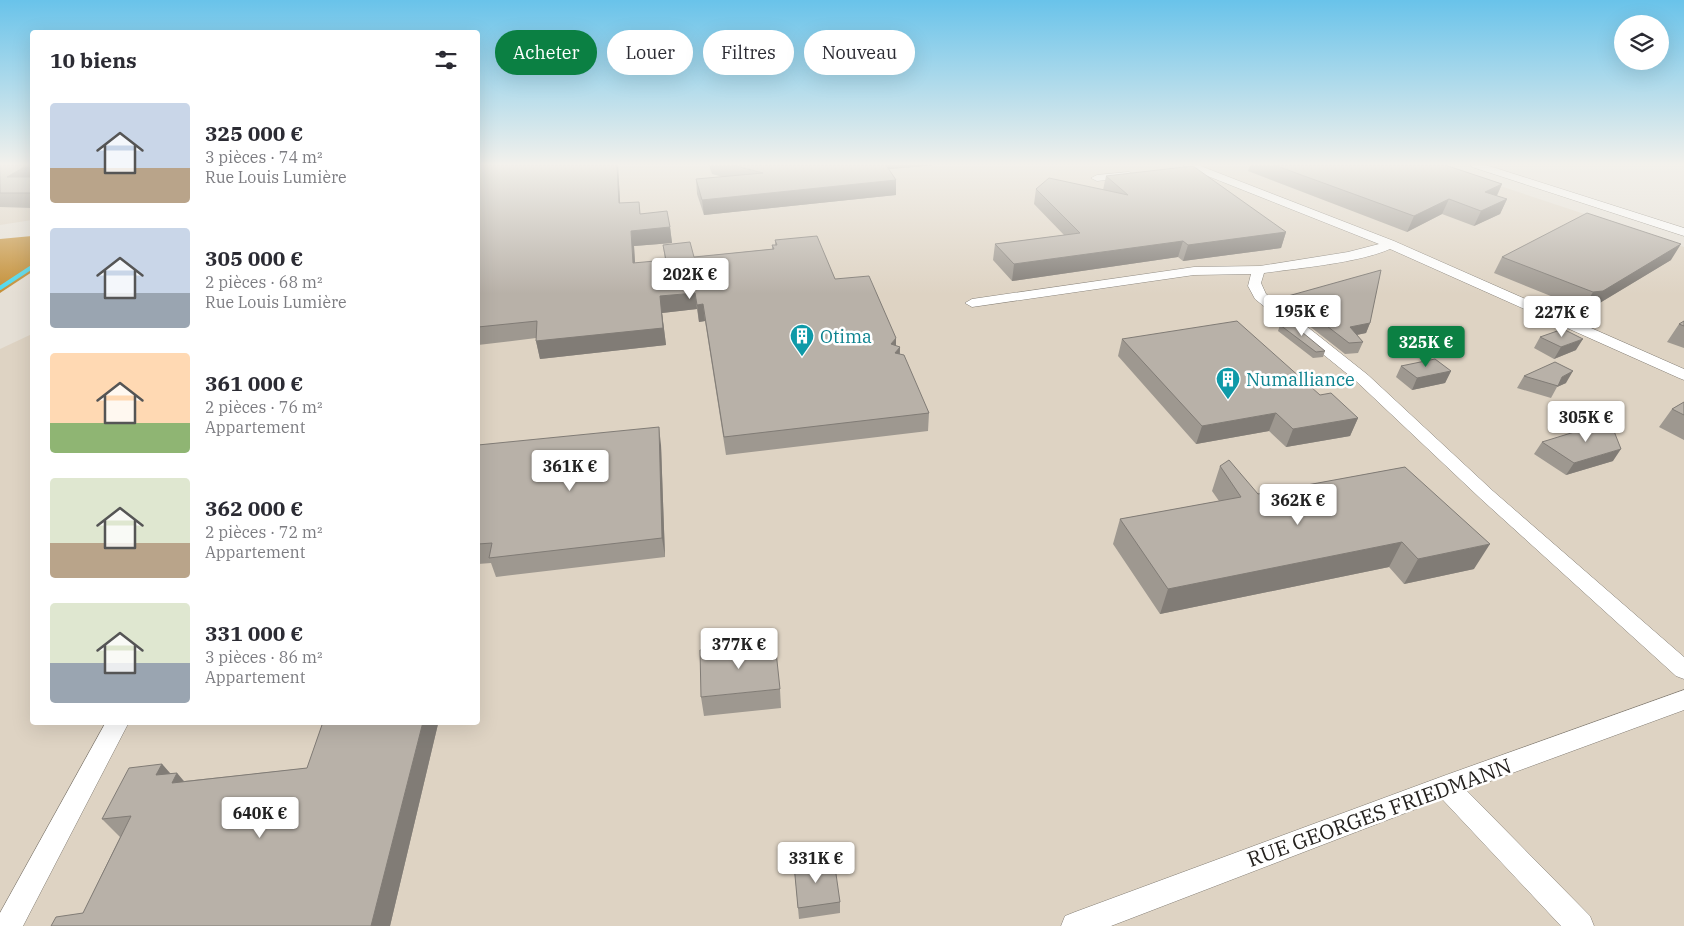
<!DOCTYPE html>
<html lang="fr">
<head>
<meta charset="utf-8">
<style>
	body { margin:0; font-family:"IBM Plex Serif",serif; background:#f2f2f3; color:#2b2b33; height:100vh; display:flex; flex-direction:column; font-size:19px; white-space:nowrap }
	* { box-sizing:border-box; margin:0 }
	p { font-size:16px; color:#7c7c81 }
	.icon { flex:none; width:28px; height:28px; fill:none; stroke:currentColor; stroke-width:2; stroke-linecap:round; stroke-linejoin:round }
	.map { position:relative; flex:1; overflow:hidden }
	.sheet { position:absolute; left:30px; top:30px; width:450px; height:695px; display:flex; flex-direction:column; background:#fff; border-radius:5px; box-shadow:0 5px 20px #0002 }
	.sheet>* { flex:none }
	.guide { position:absolute; left:495px; top:30px; width:475px; height:45px; display:flex; gap:10px }
	.buttons { position:absolute; left:1614px; top:15px; display:grid; gap:10px }
	.buttons a { display:grid; place-items:center; width:55px; height:55px; border-radius:50%; background:#fff; box-shadow:0 5px 20px #0002; font-size:25px }
	.price { position:absolute; translate:-50% -42px; padding:0 11px; border-radius:5px; background:#fff; color:#222; font-size:16px; line-height:32px; filter:drop-shadow(0 1px 2px #0008) }
	.price::after { content:''; position:absolute; left:50%; top:30px; width:15px; height:11px; margin-left:-8px; background:inherit; clip-path:polygon(0 0,100% 0,50% 100%) }
	.price.current { background:#0b8043; color:#fff }
	ul { padding:0; list-style:none }
	li { display:flex; align-items:center; gap:15px; height:125px; padding:0 20px }
	li span { display:grid; place-items:center; flex:none; width:140px; height:100px; border-radius:5px; color:#555 }
	li>.icon { margin-inline-start:auto }
	span .icon { width:60px; height:60px; fill:#fffc; stroke-width:1 }
	li b { font-size:21px }
	h2 { display:flex; justify-content:space-between; align-items:center; height:60px; padding:0 20px; font-size:21px }
	.tag { padding:0 18px; border-radius:22px; background:#fff; box-shadow:0 5px 20px #0002; font-size:18px; line-height:45px }
	.tag.current { background:#0b8043; color:#fff }
	.map>svg:first-child { display:block }
	.built { fill:#ded3c3 }
	.forest { fill:#c48f36 }
	.lines { fill:none; stroke-linecap:round; stroke-linejoin:round }
	.stream { stroke:#4bd9ed; stroke-width:4 }
	.street-casing { stroke:#837d74; stroke-width:1 }
	.street { fill:#fff; fill-rule:evenodd }
	.wall { fill:#9e9890 }
	.shaded-wall { fill:#817c76 }
	.building { fill:#b8b1a8; stroke:#817c76 }
	.labels { text-anchor:middle; dominant-baseline:central; stroke-width:5; stroke-linejoin:round; paint-order:stroke }
	.culture-label { font-size:18px; fill:#0d838f; stroke:#fff; text-anchor:start }
	.near-street-label { font-size:21px; fill:#24211e; stroke:#fff }
</style>
</head>
<body>
<div class="map">
<svg width="1684" height="926" viewBox="0 0 1684 926">
	<rect width="100%" height="100%" fill="#e5dfd5"/>
	<path class="built" d="M0 165H32V220L0 225Z
		M478 165H1437L1684 247V926H0V349L32 334V722H478Z"/>
	<path class="forest" d="M32 236V272L0 293V239Z"/>
	<g class="lines">
		<path class="stream" d="M0 288 32 267"/>
		<defs>
			<path id="street" d="M1184 165H1198L1394 241 1684 369V380L1679 378 1390 249C1358 263 1300 268 1264 273L1261 283 1266 294 1368 375 1493 491 1684 657V679L1676 676 1481 499 1356 381 1255 299 1248 286 1251 274 1194 275 972 307 965 303 972 299 1194 267 1260 266 1348 252 1379 244 1185 167Z
				M1471 165H1486L1684 228V236L1472 167Z
				M1129 172 1135 175 1133 177 1097 181 1091 178 1097 175Z
				M1684 690V710L1466 790 1590 916 1594 926H1561L1442 799 1111 926H1061L1065 916 1075 912 1446 775Z
				M106 722H129L23 926H0V913Z"/>
		</defs>
		<use href="#street" class="street-casing"/>
		<use href="#street" class="street"/>
	</g>
	<path class="wall" d="M0 165H32V208L0 207Z
		M478 165H618L620 203 639 202 640 214 670 227 672 243 634 246 635 263 665 260 663 245 694 257 772 249V245H775V240L835 279 896 346 900 347V354L929 413 928 431 726 455 705 321 699 322 697 309 662 313 666 345 540 359 536 341V338L478 345Z
		M709 165H936L889 169 896 180V195L704 215 697 194 696 179 723 177 712 174Z
		M1250 165H1445L1502 184 1497 196 1507 199 1500 214 1474 226 1442 214 1407 232 1248 171Z
		M1106 176 1286 232 1281 248 1183 261 1178 257 1012 281 993 260 995 244 1064 235 1034 204 1036 189 1103 190Z
		M1502 257 1671 260 1593 307 1583 309 1494 273Z
		M1288 296 1370 323 1366 333 1357 335 1363 342 1358 353 1345 354 1284 306Z
		M1684 321V348L1667 342 1679 324Z
		M1280 325 1325 351 1323 357 1313 358 1278 331Z
		M1540 337 1576 350 1554 359 1534 348Z
		M1122 339 1320 395 1358 418 1350 436 1286 447 1269 431 1196 444 1118 356Z
		M1401 366 1451 371 1445 383 1412 390 1396 377Z
		M1524 376 1566 383 1557 387 1551 398 1517 388Z
		M1684 402V440L1659 427 1672 409Z
		M1542 442 1613 461 1566 475 1534 454Z
		M478 445H661L665 557 496 577 491 563 478 564Z
		M1220 466 1258 494 1405 467 1474 569 1404 584 1389 567 1160 614 1113 544 1120 519 1219 501 1212 491Z
		M780 689 781 708 704 716 701 697Z
		M323 722H437L438 724 390 926H51L83 913 120 837 102 819 162 764 171 774 177 773 184 781 307 768Z
		M794 865 840 902V913L799 919Z"/>
	<path class="shaded-wall" d="M28 165H32V181L7 177Z
		M617 165H618L621 219 619 203Z
		M879 165H936L879 170Z
		M896 180V195L704 215 702 200Z
		M1502 184 1495 199 1485 192Z
		M1449 199 1442 214 1407 232 1414 216Z
		M1507 199 1500 214 1474 226 1481 211Z
		M670 227 672 243 634 246 636 279 633 263 631 231Z
		M1286 232 1281 248 1183 261 1188 245Z
		M1183 241 1178 257 1012 281 1014 264Z
		M1681 244 1671 260 1593 307 1583 309 1593 292Z
		M695 293 697 309 662 313 666 345 540 359 536 341 660 296Z
		M703 304 705 321 699 322 697 305Z
		M1370 323 1366 333 1346 337 1350 327Z
		M896 338V352L900 347 899 364 891 344Z
		M1583 339 1576 350 1554 359 1561 347Z
		M1451 371 1445 383 1412 390 1417 378Z
		M1573 371 1566 383 1557 387 1562 377Z
		M1276 413 1269 431 1196 444 1202 426Z
		M1358 418 1350 436 1286 447 1293 429Z
		M659 427 661 445 665 557 662 538Z
		M1621 449 1613 461 1566 475 1574 463Z
		M1402 542 1389 567 1160 614 1168 589Z
		M1490 544 1474 569 1404 584 1418 559Z
		M423 722H437L438 724 390 926H371Z
		M162 764 174 778 177 773 194 794 156 775Z"/>
	<path class="building" d="M0 165H28L7 177H32V193H0Z
		M478 165H617L619 203 639 202 640 214 667 211 670 227 631 231 633 263 666 260 663 245 690 242 694 257 774 249 772 245H777L775 240 817 236 835 279 869 276 896 338 891 344 900 347 895 353 904 355 929 413 724 437 703 304 697 305 695 293 660 296 663 328 536 341 537 321 478 327Z
		M732 165H886L896 180 702 200 696 179 763 173Z
		M1274 165H1445L1502 184 1485 192 1507 199 1481 211 1449 199 1414 216Z
		M1193 166 1286 232 1188 245 1183 241 1014 264 995 244 1080 233 1036 189 1049 178 1128 195 1106 176Z
		M1587 213 1681 244 1603 291 1593 292 1502 257Z
		M1381 270 1370 323 1350 327 1363 342 1349 343 1288 296Z
		M1237 321 1320 395 1331 393 1358 418 1293 429 1276 413 1202 426 1122 339Z
		M1684 321V326L1679 324Z
		M1291 323 1325 351 1316 352 1280 325Z
		M1563 329 1583 339 1561 347 1540 337Z
		M1435 359 1451 371 1417 378 1401 366Z
		M1555 362 1573 371 1562 377 1558 386 1524 376Z
		M1684 402V415L1672 409Z
		M1610 421 1621 449 1574 463 1542 442Z
		M659 427 662 538 489 558 492 543 478 544V445Z
		M1229 460 1258 494 1405 467 1490 544 1418 559 1402 542 1168 589 1120 519 1241 497 1220 466Z
		M775 642 780 689 701 697 700 650Z
		M323 722H423L371 926H51L56 917 83 913 131 816 102 819 129 768 162 764 156 775 177 773 172 783 307 768Z
		M834 860 840 902 798 908 794 865Z"/>
	<linearGradient id="sky" x2="0" y2="1"><stop stop-color="#69c3ea"/><stop offset="0.56" stop-color="#f3f1ec"/><stop offset="1" stop-color="#f3f1ec" stop-opacity="0"/></linearGradient>
	<rect width="1684" height="294" fill="url(#sky)"/>
	<defs>
		<symbol id="building-pin" viewBox="-11 -11 22 30"><path d="M0 17L-7.5 6A9.5 9.5 0 1 1 7.5 6Z" fill="#0f9aa8" stroke="#fff"/><path d="M-4-6H4V6H1V3H-1V6H-4ZM-2.5-4.3h1.7v1.8h-1.7ZM.8-4.3h1.7v1.8H.8ZM-2.5-1h1.7V.8h-1.7ZM.8-1h1.7V.8H.8Z" fill="#fff"/></symbol>
	</defs>
	<g fill-rule="evenodd">
		<use href="#building-pin" x="788" y="322" width="28" height="38"/>
		<use href="#building-pin" x="1214" y="365" width="28" height="38"/>
	</g>
	<g class="labels">
		<g class="culture-label">
			<text x="820" y="336">Otima</text>
			<text x="1246" y="379">Numalliance</text>
		</g>
		<g class="near-street-label">
			<text transform="translate(1379 812) rotate(-20)">RUE GEORGES FRIEDMANN</text>
		</g>
	</g>
</svg>
<div class="buttons">
<a><svg class="icon" aria-label="layers" viewBox="0 0 24 24"><path d="M12 4l9 5-9 5-9-5zM3 14l9 5 9-5"/></svg></a>
</div>
<b class="price" style="left:690px;top:300px">202K €</b>
<b class="price" style="left:1302px;top:337px">195K €</b>
<b class="price" style="left:1562px;top:338px">227K €</b>
<b class="price current" style="left:1426px;top:368px">325K €</b>
<b class="price" style="left:1586px;top:443px">305K €</b>
<b class="price" style="left:570px;top:492px">361K €</b>
<b class="price" style="left:1298px;top:526px">362K €</b>
<b class="price" style="left:739px;top:670px">377K €</b>
<b class="price" style="left:260px;top:839px">640K €</b>
<b class="price" style="left:816px;top:884px">331K €</b>
<div class="guide">
<a class="tag current">Acheter</a>
<a class="tag">Louer</a>
<a class="tag">Filtres</a>
<a class="tag">Nouveau</a>
</div>
<section class="sheet">
<h2>10 biens<svg class="icon" aria-label="filters" viewBox="0 0 24 24"><path d="M4 7h16M4 17h16"/><circle cx="9" cy="7" r="2"/><circle cx="15" cy="17" r="2"/></svg></h2>
<ul>
<li><span style="background:linear-gradient(#c9d6e8 65%,#b9a48a 0)"><svg class="icon" aria-label="home" viewBox="0 0 24 24"><path d="M3 11l9-7 9 7M6 9v11h12V9"/></svg></span><div><b>325 000 €</b><p>3 pièces · 74 m²</p><p>Rue Louis Lumière</p></div></li>
<li><span style="background:linear-gradient(#c9d6e8 65%,#9aa5b1 0)"><svg class="icon" aria-label="home" viewBox="0 0 24 24"><path d="M3 11l9-7 9 7M6 9v11h12V9"/></svg></span><div><b>305 000 €</b><p>2 pièces · 68 m²</p><p>Rue Louis Lumière</p></div></li>
<li><span style="background:linear-gradient(#ffd9b3 70%,#8fb573 0)"><svg class="icon" aria-label="home" viewBox="0 0 24 24"><path d="M3 11l9-7 9 7M6 9v11h12V9"/></svg></span><div><b>361 000 €</b><p>2 pièces · 76 m²</p><p>Appartement</p></div></li>
<li><span style="background:linear-gradient(#dfe7d0 65%,#b9a48a 0)"><svg class="icon" aria-label="home" viewBox="0 0 24 24"><path d="M3 11l9-7 9 7M6 9v11h12V9"/></svg></span><div><b>362 000 €</b><p>2 pièces · 72 m²</p><p>Appartement</p></div></li>
<li><span style="background:linear-gradient(#dfe7d0 60%,#9aa5b1 0)"><svg class="icon" aria-label="home" viewBox="0 0 24 24"><path d="M3 11l9-7 9 7M6 9v11h12V9"/></svg></span><div><b>331 000 €</b><p>3 pièces · 86 m²</p><p>Appartement</p></div></li>
</ul>
</section>
</div>
</body>
</html>
